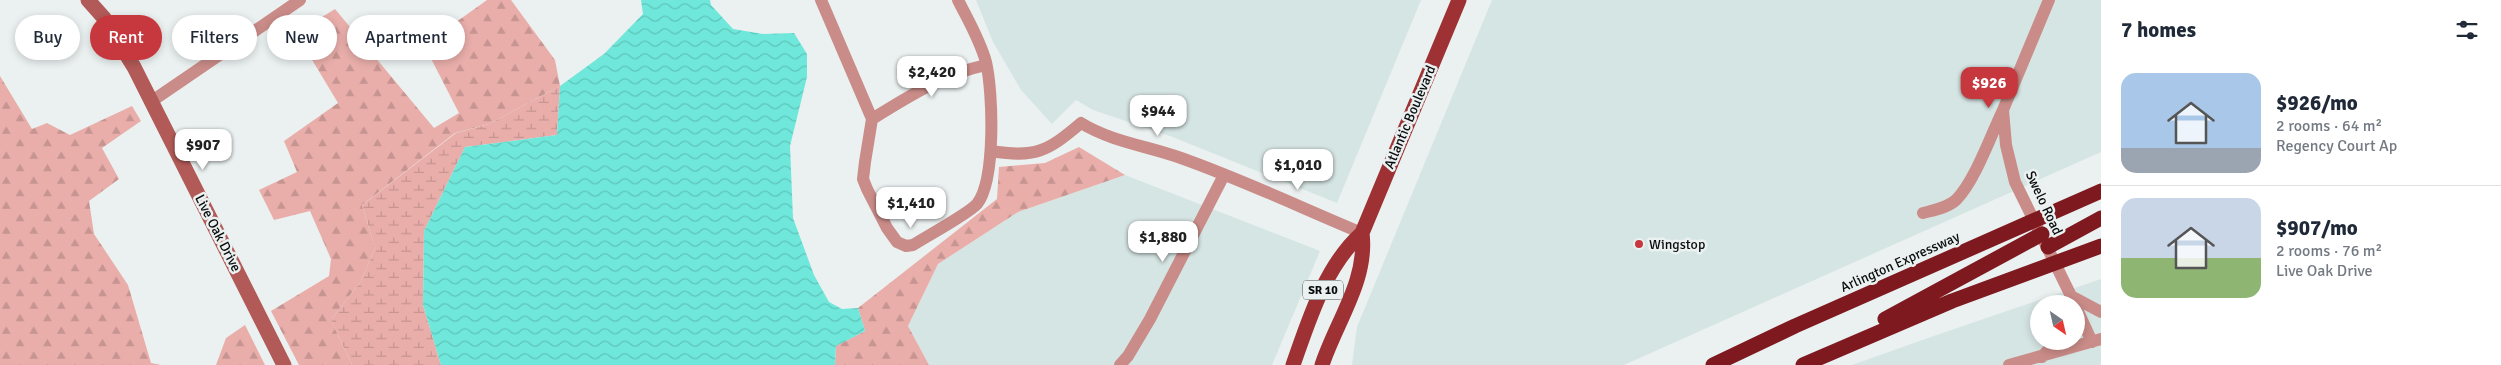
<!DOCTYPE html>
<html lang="en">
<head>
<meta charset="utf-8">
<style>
	body { margin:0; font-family:Signika,sans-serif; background:#f6f6f7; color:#1f2937; height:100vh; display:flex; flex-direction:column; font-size:19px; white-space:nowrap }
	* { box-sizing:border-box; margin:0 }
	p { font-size:16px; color:#747a83 }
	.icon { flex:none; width:28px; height:28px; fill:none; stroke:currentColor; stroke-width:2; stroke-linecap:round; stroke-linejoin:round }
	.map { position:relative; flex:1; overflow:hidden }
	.side { display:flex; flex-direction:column; background:#fff; width:400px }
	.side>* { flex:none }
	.top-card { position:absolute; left:15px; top:15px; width:475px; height:45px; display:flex; gap:10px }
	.needle { width:32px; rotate:146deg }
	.fabs { position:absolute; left:2030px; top:295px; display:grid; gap:10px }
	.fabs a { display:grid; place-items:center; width:55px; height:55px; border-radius:50%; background:#fff; box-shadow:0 2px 8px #0003; font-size:25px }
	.price { position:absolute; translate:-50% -42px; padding:0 11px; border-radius:10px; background:#fff; color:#222; font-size:16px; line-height:32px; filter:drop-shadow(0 1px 2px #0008) }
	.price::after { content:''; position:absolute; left:50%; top:30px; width:15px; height:11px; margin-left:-8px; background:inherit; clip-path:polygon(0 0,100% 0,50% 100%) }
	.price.on { background:#c7383e; color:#fff }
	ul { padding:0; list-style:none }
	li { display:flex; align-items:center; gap:15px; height:125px; padding:0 20px }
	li+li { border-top:1px solid #e0e1e3 }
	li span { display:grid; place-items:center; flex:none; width:140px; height:100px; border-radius:15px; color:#555 }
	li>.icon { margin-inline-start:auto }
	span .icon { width:60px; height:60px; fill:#fffc; stroke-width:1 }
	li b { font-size:21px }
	h2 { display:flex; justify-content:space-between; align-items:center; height:60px; padding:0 20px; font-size:21px }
	.pill { padding:0 18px; border-radius:22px; background:#fff; box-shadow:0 2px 8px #0003; font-size:18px; line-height:45px }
	.pill.on { background:#c7383e; color:#fff }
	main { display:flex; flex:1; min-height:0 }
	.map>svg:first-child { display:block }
	.built { fill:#d5e5e3; fill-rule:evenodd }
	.forest { fill:url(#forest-firs) }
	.wetland { fill:url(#wetland-marsh) }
	.water { fill:url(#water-waves) }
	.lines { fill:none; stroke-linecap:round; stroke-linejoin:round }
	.street { stroke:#ca8c88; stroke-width:12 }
	.secondary { stroke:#b25a57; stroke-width:15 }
	.primary { stroke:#9e3134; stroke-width:15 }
	.highway { stroke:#7f1920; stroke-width:15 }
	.poi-dot { fill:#c7383e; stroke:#eaf1f0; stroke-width:2 }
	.labels { text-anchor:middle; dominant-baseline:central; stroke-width:5; stroke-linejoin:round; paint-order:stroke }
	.shield { fill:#eaf1f0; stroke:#4d5150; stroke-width:1 }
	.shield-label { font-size:12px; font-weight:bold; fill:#0a0c0c }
	.street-label { font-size:14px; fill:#0a0c0c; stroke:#eaf1f0 }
	.poi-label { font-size:14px; fill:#0a0c0c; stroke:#eaf1f0; text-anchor:start }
</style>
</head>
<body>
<main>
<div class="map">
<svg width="2101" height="365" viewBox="0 0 2101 365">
	<defs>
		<pattern id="forest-firs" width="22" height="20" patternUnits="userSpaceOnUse" patternTransform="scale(1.25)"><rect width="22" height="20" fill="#e9aeaa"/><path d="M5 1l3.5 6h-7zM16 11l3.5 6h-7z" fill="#c69491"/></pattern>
		<pattern id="wetland-marsh" width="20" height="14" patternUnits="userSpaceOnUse" patternTransform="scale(1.25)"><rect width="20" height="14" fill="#e9aeaa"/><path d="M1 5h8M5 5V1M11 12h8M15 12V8" fill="none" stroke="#c69491"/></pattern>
		<pattern id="water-waves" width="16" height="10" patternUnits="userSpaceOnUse" patternTransform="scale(1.25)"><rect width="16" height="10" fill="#6fe7da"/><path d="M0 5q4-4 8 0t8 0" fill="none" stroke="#5fc5ba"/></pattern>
	</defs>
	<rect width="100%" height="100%" fill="#eaf1f0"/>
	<path class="built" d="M976 0H1421L1337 203 1170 136 1093 110 1076 100 1052 124 1021 90 993 42Z
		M1492 0H2101V152L1624 365H1352L1357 327Z
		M1125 175 1320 251 1272 365H929L908 326 938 264 1018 212Z
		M2101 279V365H1852L1928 338ZM2039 304H2076V341H2039Z"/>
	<path class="forest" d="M487 0H511L555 60 560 86 489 124 455 133 362 205 375 248 361 281 331 320 352 365H299L271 311 329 276 331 259 310 211 274 220 259 190 297 172 284 141 338 103 296 33 335 9 434 128 459 113 424 45Z
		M0 76 32 129 47 123 70 135 132 106 141 121 102 148 119 179 89 201 94 234 128 285 151 363 161 365H0Z
		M1079 147 1125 175 1018 212 938 264 908 326 929 365H835L836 346 865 331 858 308 997 199 999 167 1045 163Z
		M245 325 265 365H216L226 338Z"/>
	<path class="wetland" d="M560 86 557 135 465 147 424 231 423 305 441 365H352L331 320 361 281 375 248 362 205 456 133 489 124Z"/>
	<path class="water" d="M641 0H710L711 5 733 29 763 34 794 33 807 54V77L790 146 793 218 814 275 829 302 842 309 858 308 865 331 836 346 835 365H441L423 305 424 231 465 147 557 135 560 86 604 54 643 14Z"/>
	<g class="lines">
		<path class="street" d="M821 0 872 119 865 162 863 179 867 189 887 228 897 242 906 246 913 245C927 236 968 214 977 204 996 180 993 92 986 62 980 40 968 20 958 0
			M2049 0 2003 110 2006 145 2015 182 2075 304
			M152 101 300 0
			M872 119C909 96 944 74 986 65
			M991 151C1035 158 1047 152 1081 123 1112 142 1148 146 1181 158 1243 180 1302 208 1362 233
			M1923 213C1934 210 1947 208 1956 200 1975 181 1991 135 2003 110
			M2071 296 2101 312
			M2076 307 2092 342
			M2042 357 2056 341
			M1120 365 1128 356 1150 319 1224 175
			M2009 365 2101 339"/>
		<path class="secondary" d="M88 0 104 18 134 67 284 365"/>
		<path class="primary" d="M1293 365C1309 320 1325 266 1362 233L1459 0
			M1322 365C1336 322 1368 280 1362 233"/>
		<path class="highway" d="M2048 247 2101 218
			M1885 319 2042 234
			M1713 365 1795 326 2101 191
			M1803 365 1952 301 2101 246"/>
	</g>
	<circle class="poi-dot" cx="1639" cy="244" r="5"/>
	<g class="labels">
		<rect class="shield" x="1303" y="280.5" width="40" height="19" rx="4"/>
		<g class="shield-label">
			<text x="1323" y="290">SR 10</text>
		</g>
		<g class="street-label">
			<text transform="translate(1410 117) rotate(-67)">Atlantic Boulevard</text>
			<text transform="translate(2044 203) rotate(65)">Swelo Road</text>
			<text transform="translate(218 233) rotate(63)">Live Oak Drive</text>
			<text transform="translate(1900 262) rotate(-24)">Arlington Expressway</text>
		</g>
		<g class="poi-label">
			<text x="1649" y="244">Wingstop</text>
		</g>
	</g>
</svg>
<div class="fabs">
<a><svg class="needle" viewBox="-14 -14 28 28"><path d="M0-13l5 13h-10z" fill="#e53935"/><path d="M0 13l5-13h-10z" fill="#747a83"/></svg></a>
</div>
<b class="price" style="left:932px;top:98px">$2,420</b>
<b class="price on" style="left:1989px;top:109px">$926</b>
<b class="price" style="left:1158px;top:137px">$944</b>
<b class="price" style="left:203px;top:171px">$907</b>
<b class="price" style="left:1298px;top:191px">$1,010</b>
<b class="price" style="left:911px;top:229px">$1,410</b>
<b class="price" style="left:1163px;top:263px">$1,880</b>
<div class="top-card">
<a class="pill">Buy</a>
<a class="pill on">Rent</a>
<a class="pill">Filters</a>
<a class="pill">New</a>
<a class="pill">Apartment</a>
</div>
</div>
<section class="side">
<h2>7 homes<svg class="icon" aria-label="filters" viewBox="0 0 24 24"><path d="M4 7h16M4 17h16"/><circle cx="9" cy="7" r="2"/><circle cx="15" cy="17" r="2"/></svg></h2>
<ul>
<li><span style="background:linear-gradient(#a9c7e8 75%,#9aa5b1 0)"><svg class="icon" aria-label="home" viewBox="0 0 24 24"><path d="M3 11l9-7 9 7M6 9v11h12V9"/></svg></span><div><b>$926/mo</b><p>2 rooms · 64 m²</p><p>Regency Court Ap</p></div></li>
<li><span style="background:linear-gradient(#c9d6e8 60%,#8fb573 0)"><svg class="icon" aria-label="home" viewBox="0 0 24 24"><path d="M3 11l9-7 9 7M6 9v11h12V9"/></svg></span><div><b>$907/mo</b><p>2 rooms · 76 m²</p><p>Live Oak Drive</p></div></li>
</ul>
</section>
</main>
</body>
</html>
